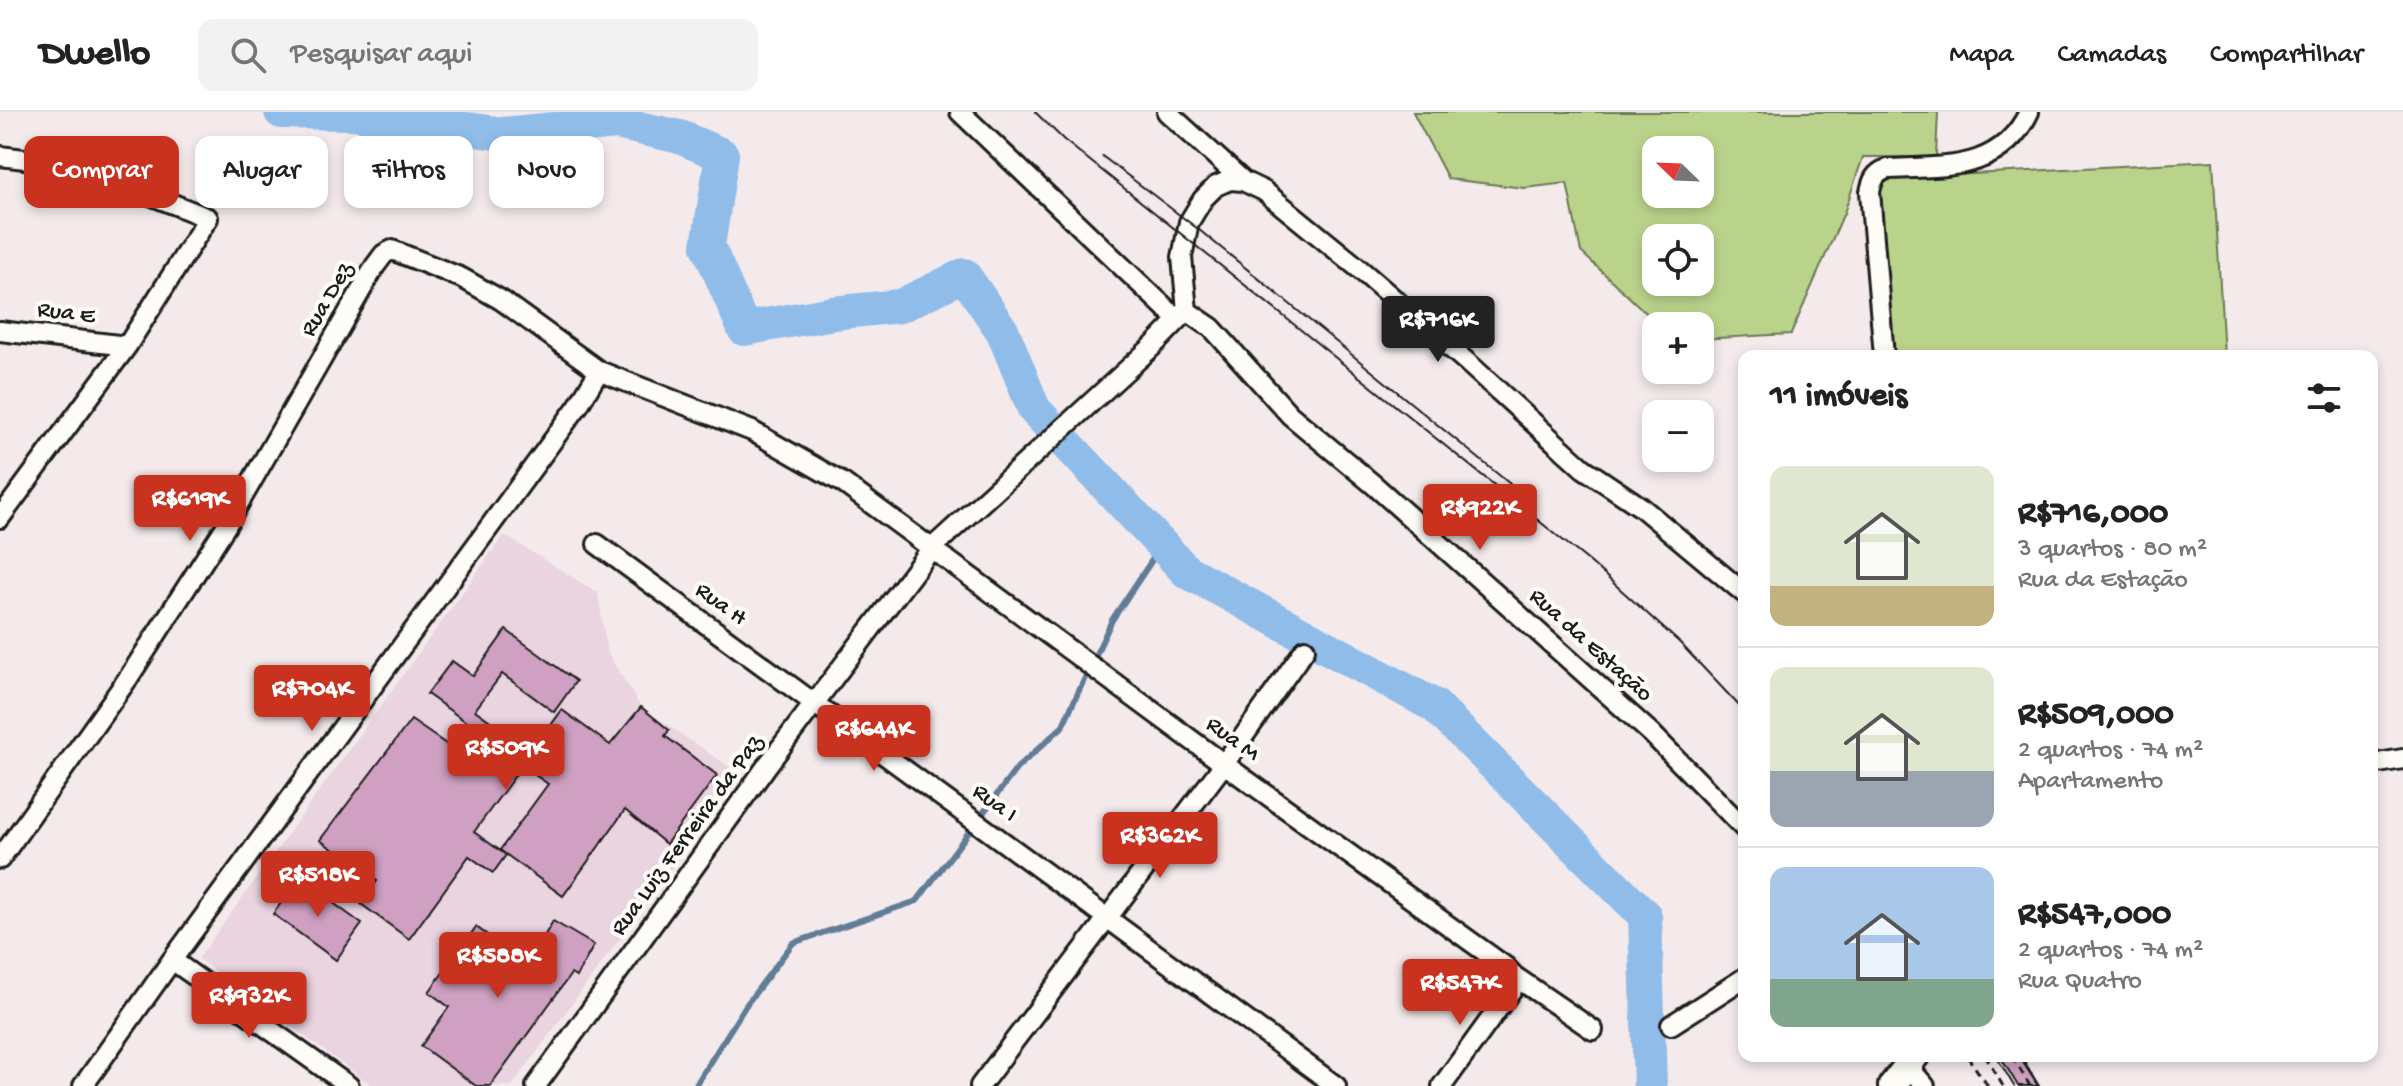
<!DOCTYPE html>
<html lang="pt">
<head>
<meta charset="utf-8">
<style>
	body { margin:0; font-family:"Gochi Hand",sans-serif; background:#f2f2f2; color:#222; height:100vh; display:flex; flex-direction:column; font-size:30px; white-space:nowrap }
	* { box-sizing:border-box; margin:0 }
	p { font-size:26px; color:#767676 }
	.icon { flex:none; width:44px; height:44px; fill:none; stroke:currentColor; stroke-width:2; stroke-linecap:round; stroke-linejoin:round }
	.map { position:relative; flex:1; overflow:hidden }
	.panel { position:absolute; left:1738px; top:238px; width:640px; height:712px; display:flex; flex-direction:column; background:#fff; border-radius:16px; box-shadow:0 4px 12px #0003 }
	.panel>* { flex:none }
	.top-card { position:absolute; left:24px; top:24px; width:760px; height:72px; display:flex; gap:16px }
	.needle { width:52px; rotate:293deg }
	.fabs { position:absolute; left:1642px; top:24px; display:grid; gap:16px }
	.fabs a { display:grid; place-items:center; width:72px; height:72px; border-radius:16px; background:#fff; box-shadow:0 4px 12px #0003; font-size:40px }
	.price { position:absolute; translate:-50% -68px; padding:0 18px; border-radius:8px; background:#c8321e; color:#fff; font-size:26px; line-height:52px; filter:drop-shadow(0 2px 4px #0008) }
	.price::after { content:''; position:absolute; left:50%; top:48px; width:24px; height:18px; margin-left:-12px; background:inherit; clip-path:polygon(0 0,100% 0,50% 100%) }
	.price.current { background:#222; color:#fff }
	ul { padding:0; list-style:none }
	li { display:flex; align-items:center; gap:24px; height:200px; padding:0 32px }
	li+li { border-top:2px solid #e0e0e0 }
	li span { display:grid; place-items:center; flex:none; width:224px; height:160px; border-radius:16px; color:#555 }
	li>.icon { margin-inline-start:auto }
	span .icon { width:96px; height:96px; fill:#fffc; stroke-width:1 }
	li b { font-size:34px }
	h2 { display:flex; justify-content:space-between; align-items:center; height:96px; padding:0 32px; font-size:34px }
	.chip { padding:0 28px; border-radius:16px; background:#fff; box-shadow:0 4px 12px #0003; font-size:28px; line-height:72px }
	.chip.current { background:#c8321e; color:#fff }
	header { display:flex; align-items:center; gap:48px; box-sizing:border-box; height:112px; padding:0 40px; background:#fff; border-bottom:2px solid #e0e0e0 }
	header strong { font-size:38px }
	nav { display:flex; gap:44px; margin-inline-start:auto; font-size:28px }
	.search { width:560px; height:72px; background:#f2f2f2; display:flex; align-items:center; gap:20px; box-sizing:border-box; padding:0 28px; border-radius:16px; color:#767676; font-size:30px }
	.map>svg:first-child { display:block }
	.built { fill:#e9d4df }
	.green { fill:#b9d38b; stroke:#6a7854; stroke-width:2; fill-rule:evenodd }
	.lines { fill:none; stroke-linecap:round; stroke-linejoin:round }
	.stream { stroke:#617c97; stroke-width:6 }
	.river { stroke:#8fbce9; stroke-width:34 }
	.building { fill:#cfa0c1; stroke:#1c1c1c; stroke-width:2 }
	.street-casing { stroke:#1c1c1c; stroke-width:24 }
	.secondary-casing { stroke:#1c1c1c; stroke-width:32 }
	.path { stroke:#1c1c1c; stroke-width:3; stroke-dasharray:8 6; stroke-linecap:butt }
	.street { stroke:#fdfcf7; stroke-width:18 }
	.secondary { stroke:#fdfcf7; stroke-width:26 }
	.tram { stroke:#1c1c1c; stroke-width:2 }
	.labels { text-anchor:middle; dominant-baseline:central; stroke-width:8; stroke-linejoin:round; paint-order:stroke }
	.street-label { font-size:24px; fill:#1c1c1c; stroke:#fdfcf7 }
</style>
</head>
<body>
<header>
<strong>Dwello</strong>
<div class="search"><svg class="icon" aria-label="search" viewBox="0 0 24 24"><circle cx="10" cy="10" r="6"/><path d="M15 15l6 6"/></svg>Pesquisar aqui</div>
<nav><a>Mapa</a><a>Camadas</a><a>Compartilhar</a></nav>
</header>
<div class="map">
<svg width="2403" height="974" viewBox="0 0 2403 974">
	<rect width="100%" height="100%" fill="#f4eaec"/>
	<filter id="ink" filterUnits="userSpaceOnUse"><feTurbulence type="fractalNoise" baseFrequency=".0125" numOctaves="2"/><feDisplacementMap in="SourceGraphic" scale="16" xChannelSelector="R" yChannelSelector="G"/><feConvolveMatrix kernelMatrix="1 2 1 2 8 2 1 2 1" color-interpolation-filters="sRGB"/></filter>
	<g filter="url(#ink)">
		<path class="built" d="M504 423 598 481 607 540 641 595 740 662 512 974H373L198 847Z"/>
		<path class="green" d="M1413 0H1938L1936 45H1863L1844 101 1791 222 1700 227V214H1660L1581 140 1567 71 1524 76 1448 67ZM1656 38H1700V82H1656ZM1656 126H1700V170H1656Z
			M2213 49 2224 244H1889L1878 67Z"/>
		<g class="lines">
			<path class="stream" d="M695 974 746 893 793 831 917 789 1017 656 1062 615 1112 508 1162 433"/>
			<path class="river" d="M281 0 352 1 503 22 616 11 680 25 722 43 708 134 744 217 833 201 900 194 964 163 1003 220 1034 297 1047 311
				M1068 333 1186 459 1435 594 1645 804 1650 974"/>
		</g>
		<path class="building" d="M506 518 576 569 554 600 502 562 475 598 532 639 562 598 610 633 641 595 669 618 665 624 717 663 666 732 625 698 563 784 500 738 548 672 522 654 474 720 506 743 493 761 469 744 409 827 361 792 377 769 320 728 411 608 452 636 469 612 427 582 452 549 473 564Z
			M299 766 362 812 336 848 273 802Z
			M553 809 594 833 576 865 571 862 490 974H476L421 934 449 895 429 880 476 815 528 852Z
			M2000 944H2019L2038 974H2018Z"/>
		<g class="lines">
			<defs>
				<path id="street" d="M960 0 1178 208
					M1167 0 1243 69
					M0 44C76 51 138 78 208 106L127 234 0 406
					M1187 199 1212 216 1290 303 1374 373 1651 621 1744 716
					M0 219 127 234
					M1884 244 1870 80C1872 69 1875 61 1887 57 1943 54 2000 61 2029 0
					M597 432 1336 974
					M2372 652 2403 647
					M0 747 129 565 226 414 375 154 384 142 392 138 462 166 501 188 599 259 752 319 843 371 1224 652 1506 855 1514 864 1513 876 1442 974
					M172 848 349 974
					M1514 864 1593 918
					M1671 913 1744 866
					M1907 953 1925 974
					M83 974 172 848 578 294 599 259
					M536 974 769 651 932 436 1153 234 1187 199 1182 145 1189 110 1203 87 1216 74 1230 68 1243 69 1264 79 1356 154 1468 251 1583 356 1641 395 1744 481
					M980 974 1224 652 1305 537"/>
				<path id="secondary" d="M1892 974 1915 944"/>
			</defs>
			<use href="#street" class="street-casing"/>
			<use href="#secondary" class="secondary-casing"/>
			<path class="path" d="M1967 944 1988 974
				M1988 944 1986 945 2003 974
				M2012 944 2030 974"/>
			<use href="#street" class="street"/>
			<use href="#secondary" class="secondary"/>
			<path class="tram" d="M1035 0 1064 28 1590 450 1680 531 1744 599
				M1102 44 1198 117 1510 372
				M1996 944 2014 974
				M2021 944 2039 974"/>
		</g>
	</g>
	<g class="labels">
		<g class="street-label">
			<text transform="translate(328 188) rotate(-60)">Rua Dez</text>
			<text transform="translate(66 202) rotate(7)">Rua E</text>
			<text transform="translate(720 493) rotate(36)">Rua H</text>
			<text transform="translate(1590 534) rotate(42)">Rua da Estação</text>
			<text transform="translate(1232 628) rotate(36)">Rua M</text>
			<text transform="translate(994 692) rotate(36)">Rua I</text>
			<text transform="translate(688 724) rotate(-54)">Rua Luiz Ferreira da Paz</text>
		</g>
	</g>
</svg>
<div class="fabs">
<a><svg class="needle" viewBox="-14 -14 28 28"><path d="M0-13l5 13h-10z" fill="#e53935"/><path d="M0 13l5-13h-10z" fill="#767676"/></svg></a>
<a><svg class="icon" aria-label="locate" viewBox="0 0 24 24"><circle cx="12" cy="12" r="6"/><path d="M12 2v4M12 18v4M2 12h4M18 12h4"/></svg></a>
<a>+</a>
<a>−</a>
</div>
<b class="price current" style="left:1438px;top:252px">R$716K</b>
<b class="price" style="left:190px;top:431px">R$619K</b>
<b class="price" style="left:1480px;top:440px">R$922K</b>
<b class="price" style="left:312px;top:621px">R$704K</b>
<b class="price" style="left:874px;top:661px">R$644K</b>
<b class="price" style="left:506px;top:680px">R$509K</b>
<b class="price" style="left:1160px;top:768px">R$362K</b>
<b class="price" style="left:318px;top:807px">R$518K</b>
<b class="price" style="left:498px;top:888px">R$588K</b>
<b class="price" style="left:1460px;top:915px">R$547K</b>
<b class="price" style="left:249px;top:928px">R$932K</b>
<div class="top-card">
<a class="chip current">Comprar</a>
<a class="chip">Alugar</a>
<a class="chip">Filtros</a>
<a class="chip">Novo</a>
</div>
<section class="panel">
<h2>11 imóveis<svg class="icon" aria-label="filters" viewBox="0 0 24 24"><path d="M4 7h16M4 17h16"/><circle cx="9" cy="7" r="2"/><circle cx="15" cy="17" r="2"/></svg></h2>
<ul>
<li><span style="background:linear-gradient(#dfe7d0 75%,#c2b280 0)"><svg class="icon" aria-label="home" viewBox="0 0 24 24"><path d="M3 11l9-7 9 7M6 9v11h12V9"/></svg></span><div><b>R$716,000</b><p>3 quartos · 80 m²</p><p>Rua da Estação</p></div></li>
<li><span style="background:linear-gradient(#dfe7d0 65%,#9aa5b1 0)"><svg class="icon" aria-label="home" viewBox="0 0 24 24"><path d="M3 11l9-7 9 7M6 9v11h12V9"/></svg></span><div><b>R$509,000</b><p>2 quartos · 74 m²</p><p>Apartamento</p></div></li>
<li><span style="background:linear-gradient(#a9c7e8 70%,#7fa58c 0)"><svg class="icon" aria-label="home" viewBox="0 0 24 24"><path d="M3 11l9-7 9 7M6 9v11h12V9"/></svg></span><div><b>R$547,000</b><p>2 quartos · 74 m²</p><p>Rua Quatro</p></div></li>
</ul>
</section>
</div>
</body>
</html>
